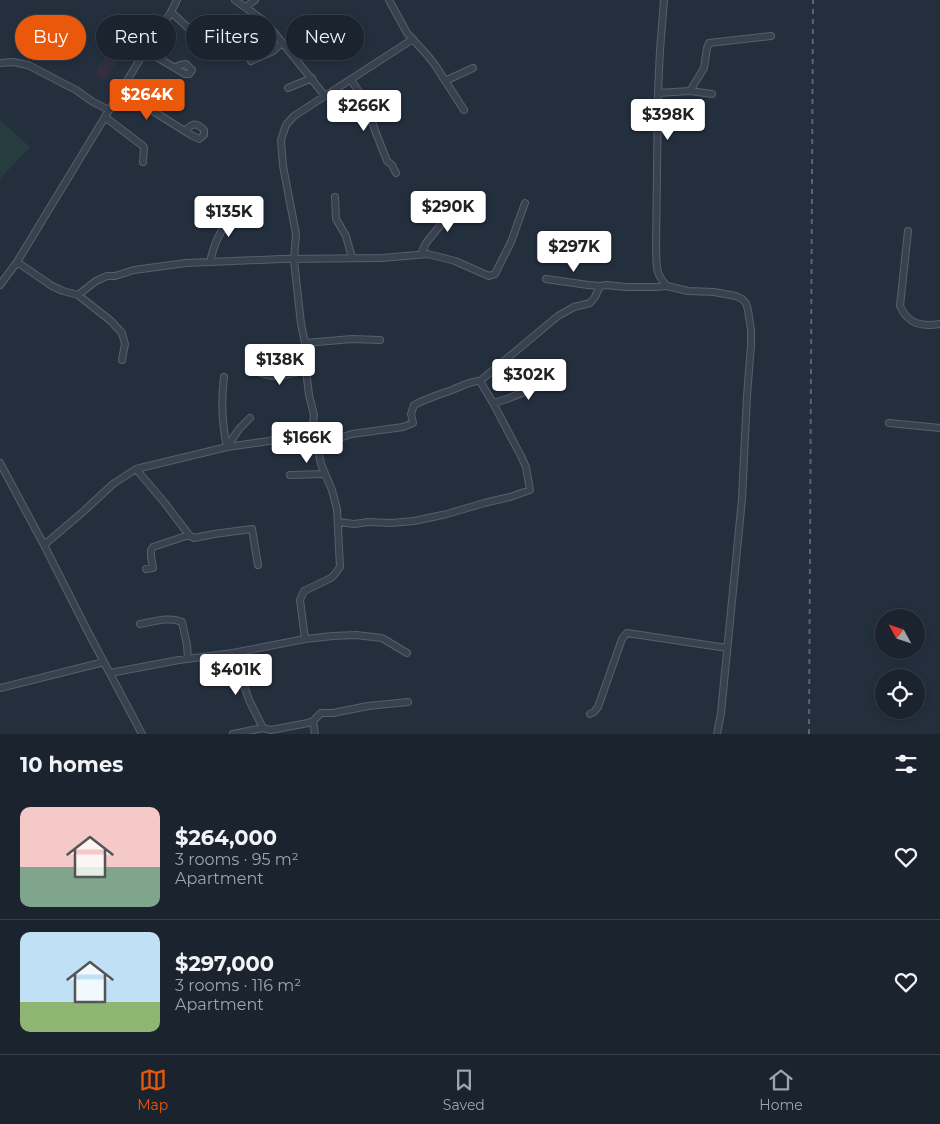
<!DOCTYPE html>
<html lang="en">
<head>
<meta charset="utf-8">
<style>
	body { margin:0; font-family:Montserrat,sans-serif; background:#282f3a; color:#f1f3f6; height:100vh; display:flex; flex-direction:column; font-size:19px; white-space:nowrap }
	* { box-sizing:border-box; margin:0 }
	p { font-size:16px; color:#a0a4aa }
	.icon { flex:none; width:28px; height:28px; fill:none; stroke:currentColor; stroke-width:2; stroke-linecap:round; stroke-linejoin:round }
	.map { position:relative; height:734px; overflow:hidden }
	.details { display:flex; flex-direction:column; background:#1b232e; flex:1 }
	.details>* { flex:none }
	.top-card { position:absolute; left:15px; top:15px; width:500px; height:45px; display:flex; gap:10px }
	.needle { width:32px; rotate:310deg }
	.fabs { position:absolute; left:875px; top:609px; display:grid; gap:10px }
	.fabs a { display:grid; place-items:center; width:50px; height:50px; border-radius:50%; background:#1b232e; box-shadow:0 2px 8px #0003,0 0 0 1px #39404a; font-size:25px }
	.price { position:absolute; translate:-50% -42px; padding:0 11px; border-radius:5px; background:#fff; color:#222; font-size:16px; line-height:32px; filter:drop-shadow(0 1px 2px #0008) }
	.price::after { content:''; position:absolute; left:50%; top:30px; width:15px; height:11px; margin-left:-8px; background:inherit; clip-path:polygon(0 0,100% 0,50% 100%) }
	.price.selected { background:#ea580c; color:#fff }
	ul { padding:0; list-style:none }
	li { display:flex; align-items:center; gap:15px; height:125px; padding:0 20px }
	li+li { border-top:1px solid #39404a }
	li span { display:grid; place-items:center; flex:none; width:140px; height:100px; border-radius:10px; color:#555 }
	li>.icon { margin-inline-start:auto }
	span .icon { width:60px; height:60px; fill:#fffc; stroke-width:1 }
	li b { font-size:21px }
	h2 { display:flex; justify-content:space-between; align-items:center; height:60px; padding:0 20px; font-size:21px }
	.pill { padding:0 18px; border-radius:22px; background:#1b232e; box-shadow:0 2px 8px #0003,0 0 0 1px #39404a; font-size:18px; line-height:45px }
	.pill.selected { background:#ea580c; color:#fff }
	.dock { display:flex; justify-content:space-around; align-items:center; height:70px; border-top:1px solid #39404a; background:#1b232e; font-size:14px; color:#a0a4aa }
	.dock a { display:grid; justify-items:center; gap:2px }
	.dock .selected { color:#ea580c }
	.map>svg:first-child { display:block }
	.medical { fill:#32303f }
	.green { fill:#263c3f }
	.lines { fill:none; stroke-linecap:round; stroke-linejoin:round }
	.minor-casing { stroke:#565f6c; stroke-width:8 }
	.minor { stroke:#38414e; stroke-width:6 }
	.rail { stroke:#5a6575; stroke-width:2; stroke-dasharray:5 5; stroke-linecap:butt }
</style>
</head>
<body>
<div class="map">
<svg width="940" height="734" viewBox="0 0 940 734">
	<rect width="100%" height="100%" fill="#242f3e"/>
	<path class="medical" d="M109 48 121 54 105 80 96 75 98 72 96 71 100 64 103 66 104 63 101 62Z"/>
	<path class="green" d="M0 120 30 147 0 179Z"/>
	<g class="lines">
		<defs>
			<path id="minor" d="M235 0 263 20 273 31 325 96
				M389 0 407 33 428 56 435 65 464 110
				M664 0 660 50 658 93 656 250C657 266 655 274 667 286
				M246 7 255 0
				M171 12 220 57
				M145 50 185 74H189L192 70 186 64 180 65 175 68
				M251 61 273 51 282 43
				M0 63 13 62 28 65 76 90 93 102 109 110
				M351 80 365 101 376 133 387 161 392 165 396 173
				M445 81 473 68
				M288 88 312 78
				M121 91 191 135 199 139 204 135V130C196 122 192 123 185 131
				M690 91 704 68 707 48 709 43 771 36
				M658 93 690 91 712 94
				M105 117 143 146 144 148 143 162
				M335 197 336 219 346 236 352 258
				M908 231 900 306C908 324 921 327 940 324
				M421 254 426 243 442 223 461 204
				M17 262 52 286 63 291 78 295 96 281 107 276H115L134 270 186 263 281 259 382 258 428 254 455 261 489 276 495 274 511 242 525 203
				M210 262C215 238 223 227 238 208
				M546 279 588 285 600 286
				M0 285 17 262 142 56 171 12 177 0
				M78 295 111 321 122 333 125 344 122 360
				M305 343 352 339 380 340
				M255 371C276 379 285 376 306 370
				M224 377C221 400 222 424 227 447
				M480 381 558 316 574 307 590 303 595 297 600 286 606 285 626 287H656L667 286 688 291 714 292 736 296 742 299 746 303 748 310 751 330V345L747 396 742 499 721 713 717 734
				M493 403 507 399 559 378
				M889 423 940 428
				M317 445 352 434 403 427 413 423 411 414 414 405C428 398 438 395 452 390 462 386 470 381 480 381L493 403 521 456 526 467 530 490 510 497 484 503 447 514 414 521 391 523 368 522 354 524 338 522
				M227 447 239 429 250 418
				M0 463 44 545 87 630 142 734
				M136 469 164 502 189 535 194 538 214 534 252 529 258 565
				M290 475 325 474
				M44 545 84 511 113 484 136 469 227 447 269 441 312 431
				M146 569 153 568 151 556V550L153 547 189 535
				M140 624C153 622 169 616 182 622L187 645 188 659
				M305 639 300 600 304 591 331 578 335 574 340 567 337 509 332 490 321 464 317 445 312 431 314 415 309 395 306 370 305 343 301 324 294 260 296 234 283 166 281 140 286 125 294 116 413 39
				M233 653 249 700 263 728
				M110 673 179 660 233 653 305 639 333 636 356 635 382 638 407 653
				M0 688 104 662
				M590 714 594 712 598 707 622 639 627 633 727 648
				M313 721 321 713H333L368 706 408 702
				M233 734 263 728 271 730 308 723 313 721 315 734"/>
		</defs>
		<use href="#minor" class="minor-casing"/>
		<use href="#minor" class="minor"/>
		<path class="rail" d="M809 734 813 0"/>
	</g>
</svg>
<div class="fabs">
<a><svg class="needle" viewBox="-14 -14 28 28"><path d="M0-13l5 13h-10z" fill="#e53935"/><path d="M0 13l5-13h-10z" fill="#a0a4aa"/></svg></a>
<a><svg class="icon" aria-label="locate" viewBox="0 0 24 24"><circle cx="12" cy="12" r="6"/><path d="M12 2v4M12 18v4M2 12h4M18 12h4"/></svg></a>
</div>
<b class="price selected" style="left:147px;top:121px">$264K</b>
<b class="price" style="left:364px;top:132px">$266K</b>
<b class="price" style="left:668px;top:141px">$398K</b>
<b class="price" style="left:448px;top:233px">$290K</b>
<b class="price" style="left:229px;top:238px">$135K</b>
<b class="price" style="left:574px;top:273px">$297K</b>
<b class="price" style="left:280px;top:386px">$138K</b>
<b class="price" style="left:529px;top:401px">$302K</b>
<b class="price" style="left:307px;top:464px">$166K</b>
<b class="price" style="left:236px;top:696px">$401K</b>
<div class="top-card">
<a class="pill selected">Buy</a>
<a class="pill">Rent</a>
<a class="pill">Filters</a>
<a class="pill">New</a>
</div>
</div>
<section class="details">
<h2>10 homes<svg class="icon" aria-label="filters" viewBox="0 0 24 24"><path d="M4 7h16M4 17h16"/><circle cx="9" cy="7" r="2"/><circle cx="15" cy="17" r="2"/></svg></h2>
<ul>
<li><span style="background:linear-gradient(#f6c9c9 60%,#7fa58c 0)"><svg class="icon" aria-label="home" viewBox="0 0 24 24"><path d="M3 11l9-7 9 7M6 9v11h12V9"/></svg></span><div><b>$264,000</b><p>3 rooms · 95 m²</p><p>Apartment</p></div><svg class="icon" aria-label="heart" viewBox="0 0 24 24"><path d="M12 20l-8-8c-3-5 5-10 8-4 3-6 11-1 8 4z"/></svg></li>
<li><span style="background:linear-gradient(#bfe0f5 70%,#8fb573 0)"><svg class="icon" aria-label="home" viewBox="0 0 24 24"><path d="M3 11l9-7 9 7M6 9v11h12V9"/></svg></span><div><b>$297,000</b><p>3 rooms · 116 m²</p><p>Apartment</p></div><svg class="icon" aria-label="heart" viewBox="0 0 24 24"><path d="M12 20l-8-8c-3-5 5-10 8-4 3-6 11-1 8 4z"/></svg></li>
</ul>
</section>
<nav class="dock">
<a class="selected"><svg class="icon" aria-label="map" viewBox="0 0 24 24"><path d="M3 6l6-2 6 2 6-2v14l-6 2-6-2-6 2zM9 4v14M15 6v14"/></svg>Map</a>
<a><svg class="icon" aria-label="saved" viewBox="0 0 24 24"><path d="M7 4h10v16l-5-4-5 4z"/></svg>Saved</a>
<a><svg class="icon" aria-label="home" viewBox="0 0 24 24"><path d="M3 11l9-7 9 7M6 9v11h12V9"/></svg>Home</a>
</nav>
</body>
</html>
